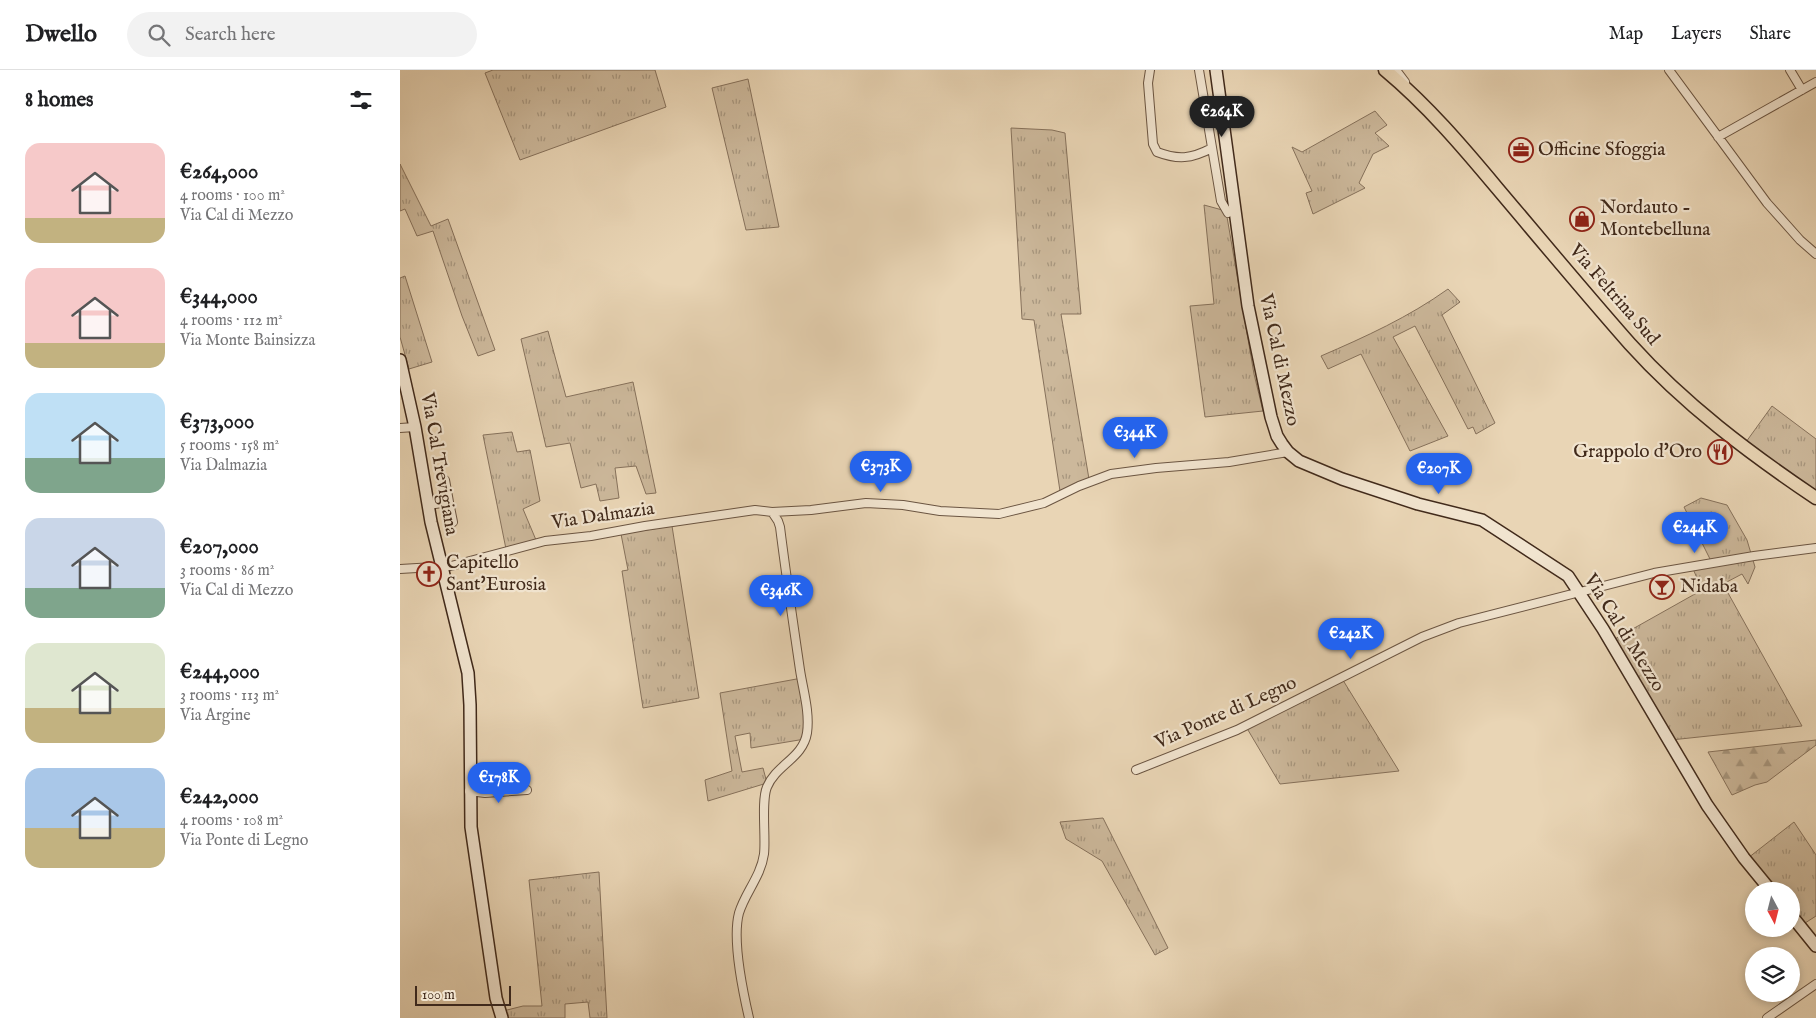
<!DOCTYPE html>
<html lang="en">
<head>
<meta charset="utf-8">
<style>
	body { margin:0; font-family:"IM FELL English",serif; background:#f2f2f2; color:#202124; height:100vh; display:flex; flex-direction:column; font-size:19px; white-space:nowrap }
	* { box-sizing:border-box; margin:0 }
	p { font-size:16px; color:#757577 }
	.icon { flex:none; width:28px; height:28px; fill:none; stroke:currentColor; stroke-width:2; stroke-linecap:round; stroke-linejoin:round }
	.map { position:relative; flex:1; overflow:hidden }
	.details { display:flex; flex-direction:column; background:#fff; width:400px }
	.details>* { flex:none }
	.needle { width:32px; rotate:173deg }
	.tools { position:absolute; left:1345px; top:812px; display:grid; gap:10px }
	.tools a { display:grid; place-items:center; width:55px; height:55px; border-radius:50%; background:#fff; box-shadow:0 2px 8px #0003; font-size:25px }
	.scale { position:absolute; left:15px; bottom:12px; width:96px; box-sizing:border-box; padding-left:5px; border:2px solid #412a1b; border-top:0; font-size:14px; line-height:18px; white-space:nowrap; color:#412a1b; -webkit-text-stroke:4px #f1e4cf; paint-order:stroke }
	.price { position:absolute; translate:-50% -42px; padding:0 11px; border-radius:18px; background:#2563eb; color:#fff; font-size:16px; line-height:32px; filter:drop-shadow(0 1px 2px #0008) }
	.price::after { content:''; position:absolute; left:50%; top:30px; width:15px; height:11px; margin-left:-8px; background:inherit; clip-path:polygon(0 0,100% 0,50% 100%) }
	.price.active { background:#222; color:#fff }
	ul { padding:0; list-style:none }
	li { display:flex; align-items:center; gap:15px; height:125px; padding:0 25px }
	li span { display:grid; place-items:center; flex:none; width:140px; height:100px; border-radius:15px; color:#555 }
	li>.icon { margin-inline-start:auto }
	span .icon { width:60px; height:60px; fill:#fffc; stroke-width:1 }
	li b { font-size:21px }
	h2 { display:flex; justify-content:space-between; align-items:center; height:60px; padding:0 25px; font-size:21px }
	header { display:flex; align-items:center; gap:30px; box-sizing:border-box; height:70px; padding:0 25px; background:#fff; border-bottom:1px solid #e0e0e0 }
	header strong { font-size:24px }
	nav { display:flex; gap:28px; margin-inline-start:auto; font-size:18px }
	.search { width:350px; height:45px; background:#f2f2f2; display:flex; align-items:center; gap:12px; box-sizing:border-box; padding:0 18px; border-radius:28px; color:#757577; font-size:19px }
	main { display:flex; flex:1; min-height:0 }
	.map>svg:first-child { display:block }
	.grass { fill:url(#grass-tufts); stroke:#86715b }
	.forest { fill:url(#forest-firs); stroke:#86715b }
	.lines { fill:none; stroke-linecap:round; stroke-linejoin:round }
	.street-casing { stroke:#6b5542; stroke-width:10 }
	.secondary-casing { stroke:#412a1b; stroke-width:14 }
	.primary-casing { stroke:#412a1b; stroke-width:15 }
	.street { stroke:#f1e4cf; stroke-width:8 }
	.secondary { stroke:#f1e4cf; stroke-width:11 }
	.primary { stroke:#e9d5b5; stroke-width:12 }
	.labels { text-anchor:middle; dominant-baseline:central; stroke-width:4.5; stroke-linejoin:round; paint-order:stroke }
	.poi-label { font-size:19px; fill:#412a1b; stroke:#f1e4cf; text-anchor:start }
	.street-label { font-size:19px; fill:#412a1b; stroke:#f1e4cf }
</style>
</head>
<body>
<header>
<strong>Dwello</strong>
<div class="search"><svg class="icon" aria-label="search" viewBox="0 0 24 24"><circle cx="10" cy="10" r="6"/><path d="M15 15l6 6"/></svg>Search here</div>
<nav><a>Map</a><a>Layers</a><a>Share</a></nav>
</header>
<main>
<section class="details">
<h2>8 homes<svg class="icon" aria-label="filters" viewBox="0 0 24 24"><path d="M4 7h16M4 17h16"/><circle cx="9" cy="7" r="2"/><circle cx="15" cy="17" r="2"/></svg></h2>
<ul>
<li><span style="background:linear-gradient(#f6c9c9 75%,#c2b280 0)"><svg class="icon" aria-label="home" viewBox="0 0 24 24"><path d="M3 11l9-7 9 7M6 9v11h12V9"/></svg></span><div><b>€264,000</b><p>4 rooms · 100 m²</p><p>Via Cal di Mezzo</p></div></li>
<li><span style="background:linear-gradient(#f6c9c9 75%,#c2b280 0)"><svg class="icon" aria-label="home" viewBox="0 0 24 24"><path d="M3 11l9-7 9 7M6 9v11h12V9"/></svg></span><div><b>€344,000</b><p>4 rooms · 112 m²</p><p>Via Monte Bainsizza</p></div></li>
<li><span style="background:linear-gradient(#bfe0f5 65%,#7fa58c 0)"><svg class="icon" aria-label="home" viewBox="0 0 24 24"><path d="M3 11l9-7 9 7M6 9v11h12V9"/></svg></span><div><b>€373,000</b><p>5 rooms · 158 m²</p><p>Via Dalmazia</p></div></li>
<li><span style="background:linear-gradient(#c9d6e8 70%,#7fa58c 0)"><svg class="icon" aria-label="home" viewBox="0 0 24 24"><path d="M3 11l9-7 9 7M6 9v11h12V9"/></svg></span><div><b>€207,000</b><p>3 rooms · 86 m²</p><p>Via Cal di Mezzo</p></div></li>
<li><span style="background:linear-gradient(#dfe7d0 65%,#c2b280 0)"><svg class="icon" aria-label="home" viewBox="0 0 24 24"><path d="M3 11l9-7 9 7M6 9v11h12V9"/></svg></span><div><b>€244,000</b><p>3 rooms · 113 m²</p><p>Via Argine</p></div></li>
<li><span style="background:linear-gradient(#a9c7e8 60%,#c2b280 0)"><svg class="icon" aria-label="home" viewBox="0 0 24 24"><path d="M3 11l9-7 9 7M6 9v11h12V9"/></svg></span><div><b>€242,000</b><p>4 rooms · 108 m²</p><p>Via Ponte di Legno</p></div></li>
</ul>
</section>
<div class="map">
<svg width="1416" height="948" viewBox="0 0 1416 948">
	<defs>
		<pattern id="grass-tufts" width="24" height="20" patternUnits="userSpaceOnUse" patternTransform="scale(1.25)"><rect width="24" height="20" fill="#ccb89b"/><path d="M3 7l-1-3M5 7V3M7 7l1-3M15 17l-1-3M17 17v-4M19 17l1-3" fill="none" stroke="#a7967e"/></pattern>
		<pattern id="forest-firs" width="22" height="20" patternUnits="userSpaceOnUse" patternTransform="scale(1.25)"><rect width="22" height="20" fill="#ccb89b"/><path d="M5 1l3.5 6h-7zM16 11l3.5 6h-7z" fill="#a7967e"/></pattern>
	</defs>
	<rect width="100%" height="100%" fill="#e9d5b5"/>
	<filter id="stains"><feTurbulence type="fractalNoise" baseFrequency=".004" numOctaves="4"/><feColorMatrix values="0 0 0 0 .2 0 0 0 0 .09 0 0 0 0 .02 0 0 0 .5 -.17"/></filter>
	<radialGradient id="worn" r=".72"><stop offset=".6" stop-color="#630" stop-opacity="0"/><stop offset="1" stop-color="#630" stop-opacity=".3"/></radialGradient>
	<path class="grass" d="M93 0H255L266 37 120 90 85 3Z
		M348 9 379 157 346 160 312 18Z
		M975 41 987 55 975 63 989 76 973 84 959 113 965 118 913 144 906 123 912 121 892 77 902 82Z
		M611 58 652 60 665 63 681 244H661L689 409 660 421 634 250 622 249Z
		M0 94 31 156 48 149 95 280 78 286 62 246 33 161 17 166 5 139 0 141Z
		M804 135 826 141 854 304 863 341 805 347 790 236 814 234Z
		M5 206 32 292 9 299 0 267V208Z
		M1048 219 1060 232 1042 245 1095 353 1076 364 1073 357 1068 359 1015 256 993 267 1048 366 1010 381 961 284 928 299 921 286C965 267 1009 247 1048 219Z
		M148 261 166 327 233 312 256 423 246 424 236 396 215 398 219 428 200 431 196 414 181 418 170 373 146 377 121 269Z
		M1372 336 1416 369V421L1346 372Z
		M112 362 117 382 130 380 140 431 123 439 136 470 106 479 83 365Z
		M1301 428 1327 435 1347 470 1355 497 1348 514 1342 504 1323 514 1402 656 1271 670 1213 570 1302 520 1291 494 1312 493 1284 437Z
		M272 456 299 628 243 638 222 501 228 500 221 464Z
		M941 607 999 701 880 714 845 655Z
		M402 608 405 669 351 678 350 663 335 666 342 702 363 698 367 713 308 731 305 710 332 701 320 623Z
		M703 748 768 878 755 885 702 791 666 769 660 752Z
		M1394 752 1416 785V846L1402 855 1391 842V821H1375L1348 788Z
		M199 802 207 948H190L188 932 165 934V948H105L103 941 123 936H142L129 810Z"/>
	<path class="forest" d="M1416 670V675L1367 712 1355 715 1332 725 1308 682Z"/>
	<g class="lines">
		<defs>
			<path id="street" d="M750 0 748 13 753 74 757 82C778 90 791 89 812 78
				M799 0 821 131 828 143
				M996 0 1005 12
				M1269 0 1367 133 1400 170 1416 184
				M1390 0 1402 20
				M1318 67 1416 12
				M0 358 15 357
				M45 410 49 432
				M28 435 49 432 53 452
				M372 442 411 440 466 433 503 435 540 441 599 444 644 433 679 416 711 404 756 398 829 392 888 382
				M0 499 51 496 145 471 191 466 245 456 355 440 372 442 378 451 380 457C386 505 393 552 400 600 403 620 410 642 407 663 403 688 376 695 367 717 361 731 366 767 364 784 361 806 345 823 339 843 332 869 343 922 349 948
				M736 700 837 660 1022 567 1059 553 1254 503 1354 486 1416 478
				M69 721 85 723 127 720
				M1367 948 1416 914"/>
			<path id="secondary" d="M816 0 848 236 871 347 877 366 882 374 888 382 899 391 942 409 1018 434 1082 450 1168 506 1203 559 1307 735 1344 788 1371 821
				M0 290 15 357 31 452 68 603 70 635 71 757 96 928 102 948
				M1391 845 1416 876"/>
			<path id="primary" d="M985 0C1027 35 1062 76 1097 118 1141 170 1185 223 1230 274 1284 334 1349 383 1416 428"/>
		</defs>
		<use href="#street" class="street-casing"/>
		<use href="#secondary" class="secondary-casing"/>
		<use href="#primary" class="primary-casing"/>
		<use href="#street" class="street"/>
		<use href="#secondary" class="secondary"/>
		<use href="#primary" class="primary"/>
	</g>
	<defs>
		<symbol id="office-ring" viewBox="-11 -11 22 22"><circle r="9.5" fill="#f1e4cf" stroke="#8f2418" stroke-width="1.5"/><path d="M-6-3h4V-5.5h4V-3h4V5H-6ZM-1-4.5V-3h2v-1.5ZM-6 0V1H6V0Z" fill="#8f2418"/></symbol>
		<symbol id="shop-ring" viewBox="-11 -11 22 22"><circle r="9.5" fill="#f1e4cf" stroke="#8f2418" stroke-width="1.5"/><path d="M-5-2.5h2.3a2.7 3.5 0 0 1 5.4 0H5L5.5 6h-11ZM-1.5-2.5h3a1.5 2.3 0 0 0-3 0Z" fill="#8f2418"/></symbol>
		<symbol id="restaurant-ring" viewBox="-11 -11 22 22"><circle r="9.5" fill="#f1e4cf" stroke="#8f2418" stroke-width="1.5"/><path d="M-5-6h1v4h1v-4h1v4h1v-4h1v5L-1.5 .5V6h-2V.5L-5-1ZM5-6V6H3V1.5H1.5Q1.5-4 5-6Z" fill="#8f2418"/></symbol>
		<symbol id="church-ring" viewBox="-11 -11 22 22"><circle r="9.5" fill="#f1e4cf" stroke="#8f2418" stroke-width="1.5"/><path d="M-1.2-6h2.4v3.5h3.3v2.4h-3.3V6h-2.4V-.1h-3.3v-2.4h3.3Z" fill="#8f2418"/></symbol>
		<symbol id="bar-ring" viewBox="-11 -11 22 22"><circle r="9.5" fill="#f1e4cf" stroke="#8f2418" stroke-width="1.5"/><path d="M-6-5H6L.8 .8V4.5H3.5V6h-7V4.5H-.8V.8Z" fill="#8f2418"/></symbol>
	</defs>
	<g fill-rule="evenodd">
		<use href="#office-ring" x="1107" y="66" width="28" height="28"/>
		<use href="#shop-ring" x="1168" y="135" width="28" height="28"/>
		<use href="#restaurant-ring" x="1306" y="368" width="28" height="28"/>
		<use href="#church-ring" x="15" y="490" width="28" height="28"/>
		<use href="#bar-ring" x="1248" y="503" width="28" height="28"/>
	</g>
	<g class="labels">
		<g class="poi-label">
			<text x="1138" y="80">Officine Sfoggia</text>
			<text x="1200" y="138">Nordauto -<tspan x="1200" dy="22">Montebelluna</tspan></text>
			<text x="1302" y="382" text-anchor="end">Grappolo d'Oro</text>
			<text x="46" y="493">Capitello<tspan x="46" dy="22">Sant'Eurosia</tspan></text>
			<text x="1280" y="517">Nidaba</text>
		</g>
		<g class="street-label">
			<text transform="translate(1214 225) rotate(49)">Via Feltrina Sud</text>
			<text transform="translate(879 290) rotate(78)">Via Cal di Mezzo</text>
			<text transform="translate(39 394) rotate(80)">Via Cal Trevigiana</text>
			<text transform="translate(203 446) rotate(-8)">Via Dalmazia</text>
			<text transform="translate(1224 563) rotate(58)">Via Cal di Mezzo</text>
			<text transform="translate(826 643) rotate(-24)">Via Ponte di Legno</text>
		</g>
	</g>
	<rect width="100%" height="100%" filter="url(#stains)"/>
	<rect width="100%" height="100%" fill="url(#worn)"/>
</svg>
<div class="tools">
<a><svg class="needle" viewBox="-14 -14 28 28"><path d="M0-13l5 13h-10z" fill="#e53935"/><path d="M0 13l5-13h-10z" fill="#757577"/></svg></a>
<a><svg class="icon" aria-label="layers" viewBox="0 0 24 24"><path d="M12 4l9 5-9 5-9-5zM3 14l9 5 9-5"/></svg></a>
</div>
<div class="scale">100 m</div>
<b class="price active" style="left:822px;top:68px">€264K</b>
<b class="price" style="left:735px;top:389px">€344K</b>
<b class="price" style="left:481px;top:423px">€373K</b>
<b class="price" style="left:1039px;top:425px">€207K</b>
<b class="price" style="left:1295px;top:484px">€244K</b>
<b class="price" style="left:381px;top:547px">€346K</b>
<b class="price" style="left:951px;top:590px">€242K</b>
<b class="price" style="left:99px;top:734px">€178K</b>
</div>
</main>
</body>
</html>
